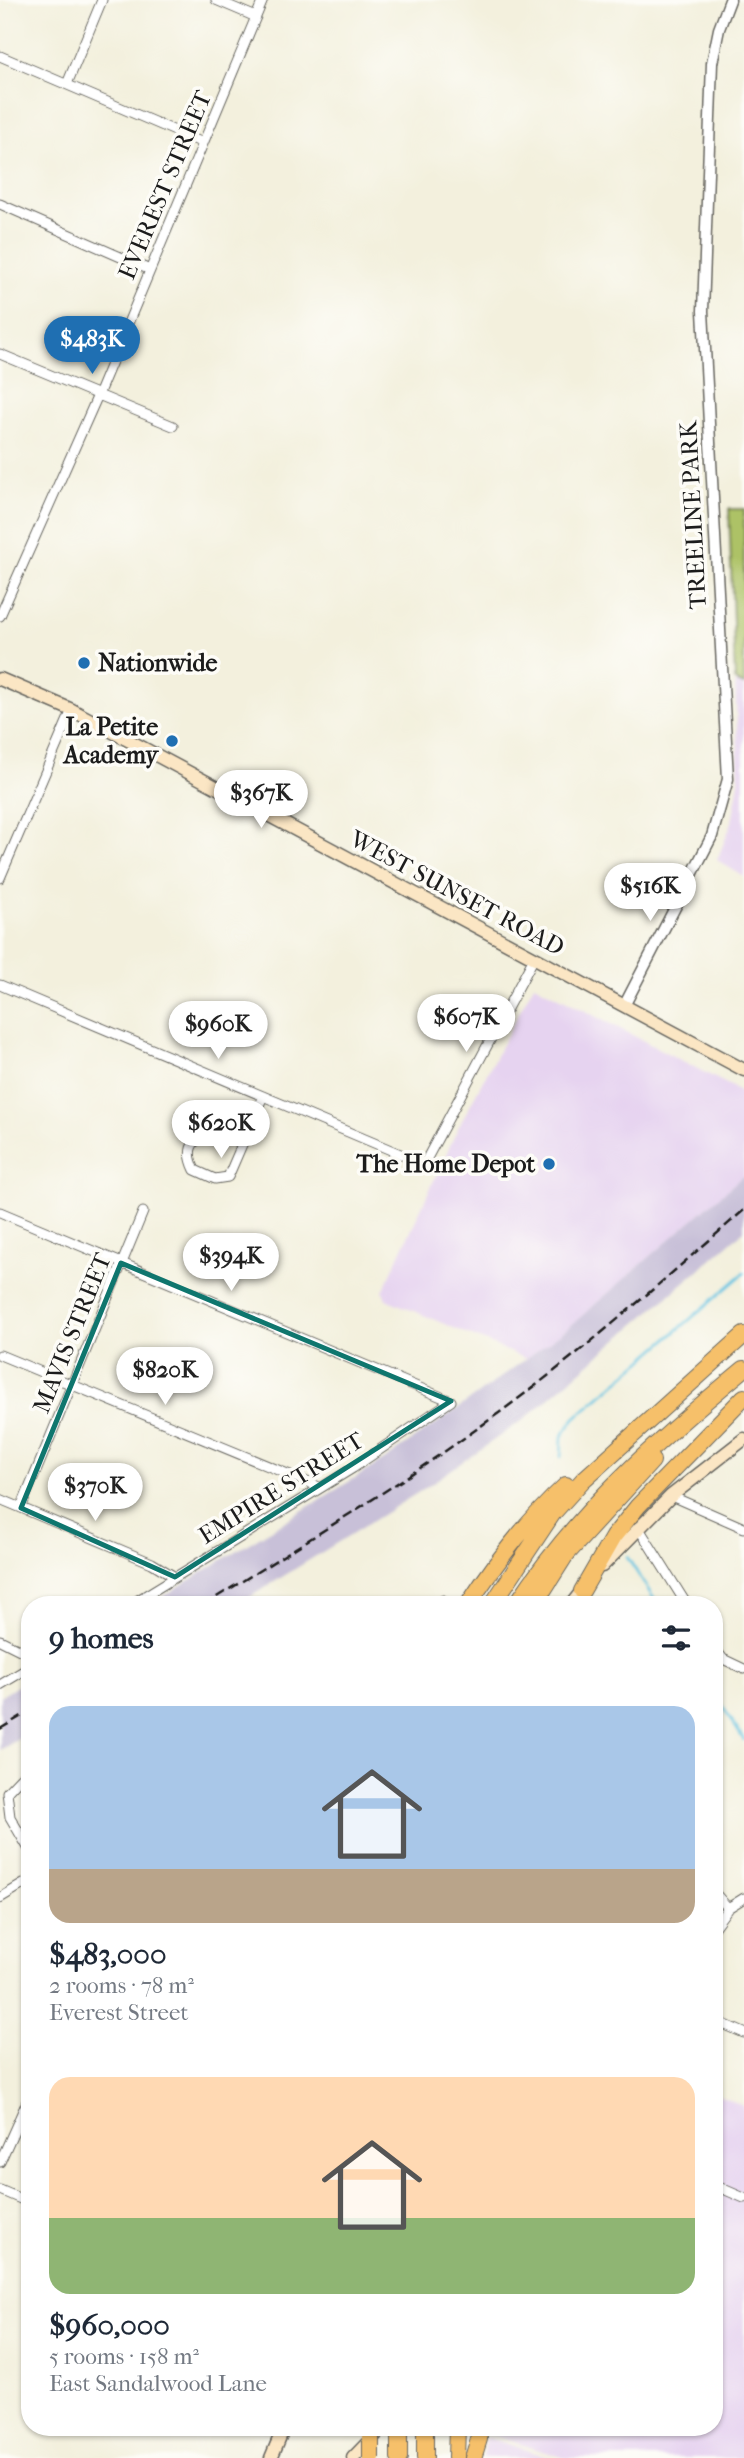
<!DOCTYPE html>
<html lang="en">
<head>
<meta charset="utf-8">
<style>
	body { margin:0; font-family:"IM FELL French Canon",serif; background:#f2f2f3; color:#1f2937; height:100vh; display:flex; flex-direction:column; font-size:26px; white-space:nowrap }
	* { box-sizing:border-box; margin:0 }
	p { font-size:23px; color:#747a83 }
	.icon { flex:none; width:38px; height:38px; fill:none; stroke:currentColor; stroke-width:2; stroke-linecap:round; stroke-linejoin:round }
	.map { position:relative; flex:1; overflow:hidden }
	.details { position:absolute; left:21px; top:1596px; width:702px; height:840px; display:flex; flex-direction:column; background:#fff; border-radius:28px; box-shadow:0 2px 5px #0004 }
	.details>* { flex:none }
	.price { position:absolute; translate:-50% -60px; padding:0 16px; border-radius:24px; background:#fff; color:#222; font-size:23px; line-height:46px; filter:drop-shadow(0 2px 4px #0008) }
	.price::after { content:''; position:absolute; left:50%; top:42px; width:21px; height:16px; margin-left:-10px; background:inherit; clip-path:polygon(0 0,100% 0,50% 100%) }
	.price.active { background:#1f6fb2; color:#fff }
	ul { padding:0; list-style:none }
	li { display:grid; align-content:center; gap:14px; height:371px; padding:0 28px }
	li span { display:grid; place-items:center; height:217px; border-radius:21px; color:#555 }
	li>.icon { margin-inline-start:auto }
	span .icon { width:126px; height:126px; fill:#fffc; stroke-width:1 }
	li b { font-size:30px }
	h2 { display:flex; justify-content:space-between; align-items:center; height:84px; padding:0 28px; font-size:30px }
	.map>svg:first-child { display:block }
	.built { fill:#e6d3f0 }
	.industrial { fill:#c8c0d8 }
	.green { fill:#adc266; stroke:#646f41; stroke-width:2 }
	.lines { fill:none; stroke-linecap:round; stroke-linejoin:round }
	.stream { stroke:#65c5e3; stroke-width:2.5 }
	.minor-casing { stroke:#676660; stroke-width:11 }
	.tertiary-casing { stroke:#676660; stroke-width:13 }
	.secondary-casing { stroke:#676660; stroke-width:15 }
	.motorway-casing { stroke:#676660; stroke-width:18 }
	.minor { stroke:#fff; stroke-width:9 }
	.tertiary { stroke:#fff; stroke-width:10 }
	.secondary { stroke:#fbe6c4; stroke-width:12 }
	.motorway { stroke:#f6c06b; stroke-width:16 }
	.rail { stroke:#1c1c1c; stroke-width:2.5; stroke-dasharray:10 5; stroke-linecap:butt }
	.motorway-bridge-casing { stroke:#676660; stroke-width:18; stroke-linecap:butt }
	.motorway-bridge { stroke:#f6c06b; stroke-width:16 }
	.marked { fill:none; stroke:#0f766e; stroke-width:5; stroke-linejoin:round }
	.poi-dot { fill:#1f6fb2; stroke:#fdfcf7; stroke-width:2.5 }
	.labels { text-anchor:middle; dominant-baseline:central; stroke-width:7; stroke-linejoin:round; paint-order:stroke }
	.street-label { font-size:24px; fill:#1c1c1c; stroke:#fdfcf7 }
	.poi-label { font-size:24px; font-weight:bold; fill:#1c1c1c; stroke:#fdfcf7; text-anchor:end }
</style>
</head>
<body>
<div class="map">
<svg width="744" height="2458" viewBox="0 0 744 2458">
	<rect width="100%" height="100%" fill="#fdfcf7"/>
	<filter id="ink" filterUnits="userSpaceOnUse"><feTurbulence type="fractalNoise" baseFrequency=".0143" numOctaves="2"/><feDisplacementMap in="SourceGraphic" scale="14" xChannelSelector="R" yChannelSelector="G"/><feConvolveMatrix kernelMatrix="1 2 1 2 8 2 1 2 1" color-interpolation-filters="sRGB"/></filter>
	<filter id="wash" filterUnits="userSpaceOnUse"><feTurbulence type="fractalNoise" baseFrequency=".00686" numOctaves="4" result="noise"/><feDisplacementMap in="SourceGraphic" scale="28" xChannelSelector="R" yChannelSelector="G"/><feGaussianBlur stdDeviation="1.57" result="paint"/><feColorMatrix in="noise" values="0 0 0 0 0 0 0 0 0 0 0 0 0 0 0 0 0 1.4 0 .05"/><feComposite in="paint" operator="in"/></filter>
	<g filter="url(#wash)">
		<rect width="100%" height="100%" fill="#f3f0dd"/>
		<path class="built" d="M735 681 744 685V877L717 860 732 822 739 782Z
			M534 984 744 1093V1175L568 1328 526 1359 386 1299 383 1291 459 1126Z
			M714 2093 744 2106V2458H565L488 2434 490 2427H714Z
			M486 2437 551 2458H483Z"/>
		<path class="industrial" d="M744 1175V1231L527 1417 419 1492 237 1605H149L384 1460 474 1397 568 1328Z
			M30 1678V1732L0 1750V1697Z"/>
		<path class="green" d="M729 509H744V685L735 681Z"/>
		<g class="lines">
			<path class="stream" d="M561 1457 562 1436 575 1418 744 1273
				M627 1557 658 1605
				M714 1693 744 1740"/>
		</g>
	</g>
	<g filter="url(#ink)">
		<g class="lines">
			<defs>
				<path id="minor" d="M216 0 256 17
					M0 56 203 143
					M67 84 102 0
					M0 204 150 270
					M0 354 173 426
					M0 616 98 395 263 0
					M0 878 72 710
					M0 985 424 1164 534 958
					M244 1134C220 1132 176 1131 195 1170L215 1179 228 1177 263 1096
					M0 1212 451 1401
					M0 1355 319 1487
					M671 1496 744 1528
					M0 1499 152 1563 175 1577
					M21 1508 143 1212
					M638 1527 687 1605
					M130 1605 353 1468 451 1401
					M441 1605 443 1600
					M0 1640 30 1655
					M714 1647 723 1659 744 1669
					M0 1685 30 1667
					M30 1768 7 1792 10 1817 30 1851
					M714 1892 728 1908
					M0 1898 30 1880
					M714 1927 728 1908 744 1898
					M714 2020 744 2033
					M0 2162 30 2095
					M714 2185 744 2198
					M0 2190 30 2203"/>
				<path id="tertiary" d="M624 1006 712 836 728 779 703 311 712 63 719 29 730 0"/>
				<path id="secondary" d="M0 679 72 710 744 1070
					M602 1566 671 1496 744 1439
					M571 1605 586 1586
					M271 2458 284 2427
					M353 2458 383 2427"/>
				<path id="motorway" d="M582 1591 613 1537 638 1506 744 1397
					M468 1605C497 1560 527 1521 566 1485
					M492 1605 553 1513 583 1480 744 1335
					M516 1605C577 1511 658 1440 744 1369
					M534 1605 565 1556 652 1461
					M399 2427V2458
					M425 2458V2427
					M456 2458 457 2427
					M473 2458 479 2439"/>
			</defs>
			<use href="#minor" class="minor-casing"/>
			<use href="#tertiary" class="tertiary-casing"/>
			<use href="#secondary" class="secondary-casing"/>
			<use href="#motorway" class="motorway-casing"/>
			<use href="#minor" class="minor"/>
			<use href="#tertiary" class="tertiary"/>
			<use href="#secondary" class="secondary"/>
			<use href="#motorway" class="motorway"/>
			<path class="rail" d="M204 1605C306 1541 410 1479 507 1407 590 1346 667 1277 744 1210
				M0 1729 30 1711"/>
			<defs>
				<path id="motorway-bridge" d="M371 2458V2427"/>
			</defs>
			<use href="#motorway-bridge" class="motorway-bridge-casing"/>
			<use href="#motorway-bridge" class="motorway-bridge"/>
		</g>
	</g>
	<path class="marked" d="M121 1263 451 1401 175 1577 21 1508Z"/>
	<g class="poi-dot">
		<circle cx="84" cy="663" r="7"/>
		<circle cx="172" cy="741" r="7"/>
		<circle cx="549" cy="1164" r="7"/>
	</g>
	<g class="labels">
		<g class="street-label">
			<text transform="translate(165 185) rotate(-67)">EVEREST STREET</text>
			<text transform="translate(693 515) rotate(-93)">TREELINE PARK</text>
			<text transform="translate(457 893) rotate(28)">WEST SUNSET ROAD</text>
			<text transform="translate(72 1333) rotate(-68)">MAVIS STREET</text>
			<text transform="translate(281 1488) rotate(-32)">EMPIRE STREET</text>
		</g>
		<g class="poi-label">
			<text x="98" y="663" text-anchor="start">Nationwide</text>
			<text x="158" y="727">La Petite<tspan x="158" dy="28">Academy</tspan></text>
			<text x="535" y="1164">The Home Depot</text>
		</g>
	</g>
</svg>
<b class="price active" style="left:92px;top:376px">$483K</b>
<b class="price" style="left:261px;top:830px">$367K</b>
<b class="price" style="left:650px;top:923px">$516K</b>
<b class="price" style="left:466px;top:1054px">$607K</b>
<b class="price" style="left:218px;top:1061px">$960K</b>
<b class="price" style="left:221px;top:1160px">$620K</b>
<b class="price" style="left:231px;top:1293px">$394K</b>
<b class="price" style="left:165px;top:1407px">$820K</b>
<b class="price" style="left:95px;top:1523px">$370K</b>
<section class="details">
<h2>9 homes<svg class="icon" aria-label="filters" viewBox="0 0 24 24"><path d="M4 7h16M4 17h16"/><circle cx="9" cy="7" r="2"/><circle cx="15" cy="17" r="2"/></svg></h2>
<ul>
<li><span style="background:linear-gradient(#a9c7e8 75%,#b9a48a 0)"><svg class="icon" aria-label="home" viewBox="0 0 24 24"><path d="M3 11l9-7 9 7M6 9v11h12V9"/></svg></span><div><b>$483,000</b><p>2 rooms · 78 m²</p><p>Everest Street</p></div></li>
<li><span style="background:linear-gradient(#ffd9b3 65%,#8fb573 0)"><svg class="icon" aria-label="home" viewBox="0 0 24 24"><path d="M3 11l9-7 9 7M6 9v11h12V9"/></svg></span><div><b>$960,000</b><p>5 rooms · 158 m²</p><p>East Sandalwood Lane</p></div></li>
</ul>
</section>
</div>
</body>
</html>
